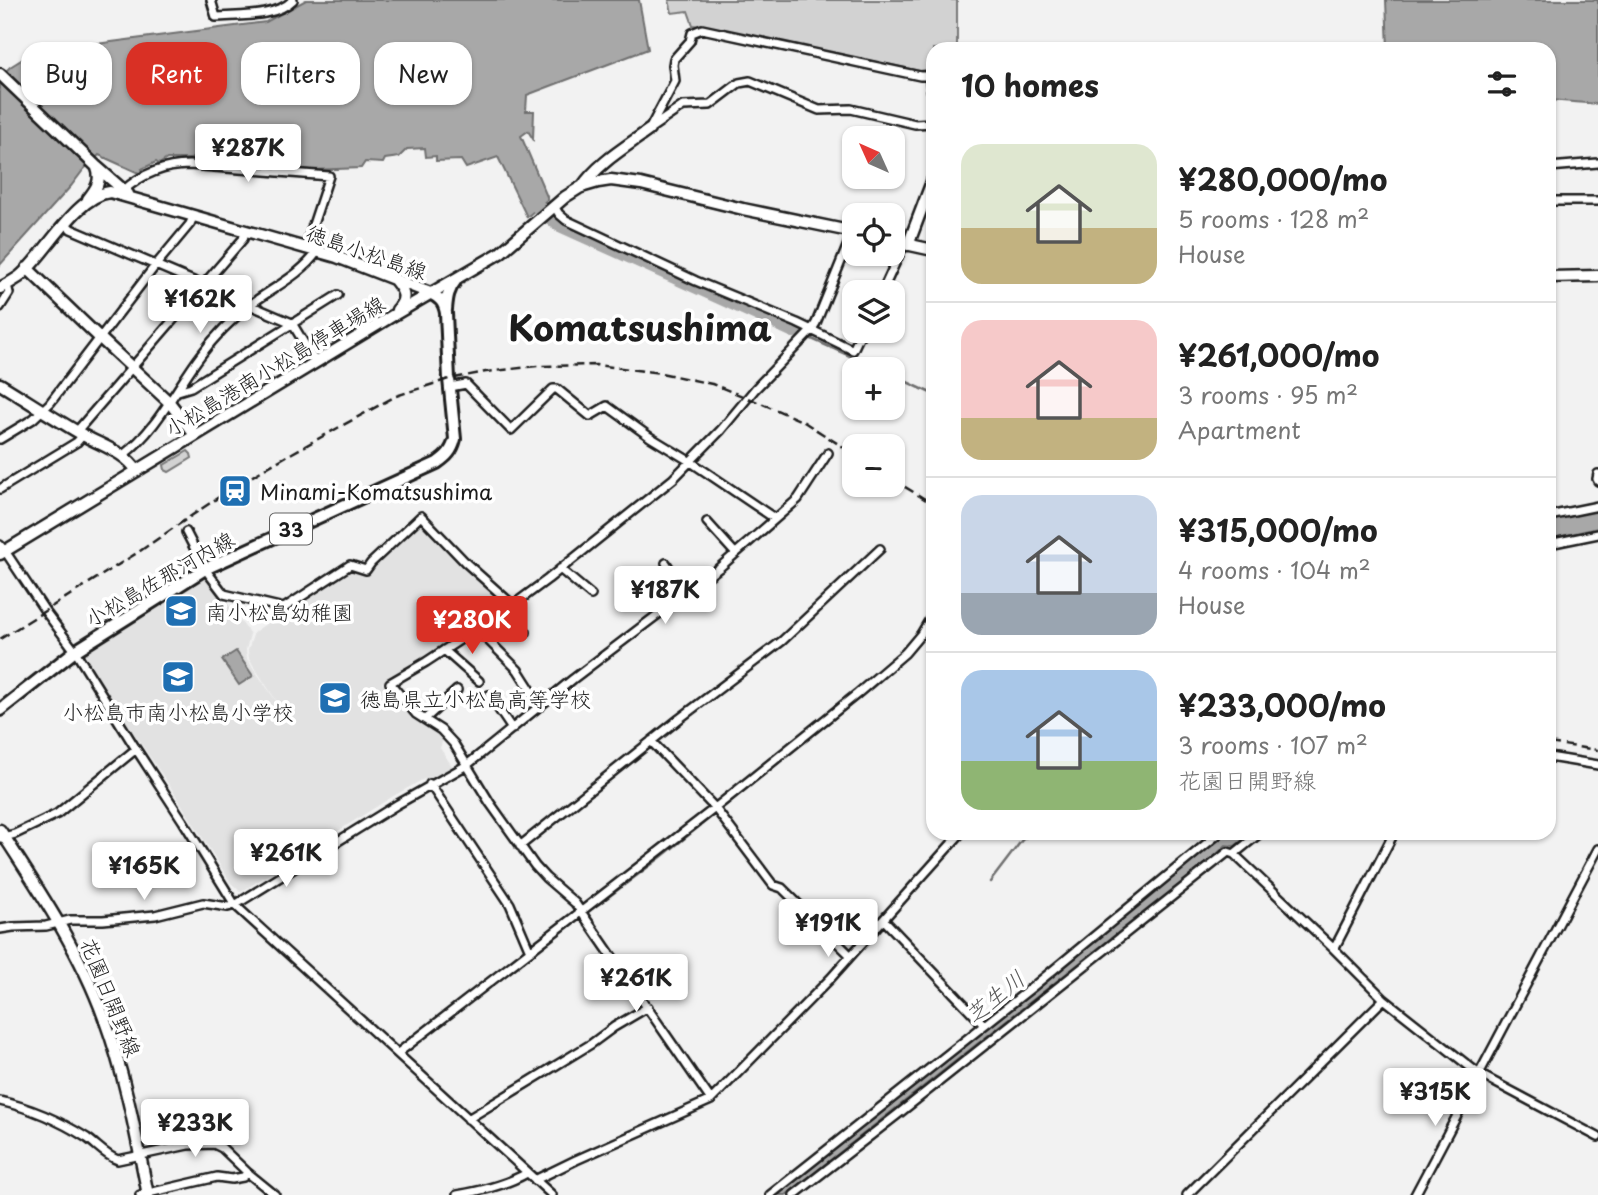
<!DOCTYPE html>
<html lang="en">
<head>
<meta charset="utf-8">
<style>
	body { margin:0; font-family:"Playpen Sans","Klee One",sans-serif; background:#f6f6f6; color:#222; height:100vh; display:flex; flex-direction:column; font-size:26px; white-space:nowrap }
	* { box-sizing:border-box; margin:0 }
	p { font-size:23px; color:#767676 }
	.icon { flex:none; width:38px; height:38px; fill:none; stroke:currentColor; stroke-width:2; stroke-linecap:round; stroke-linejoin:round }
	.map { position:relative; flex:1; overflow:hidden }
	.side { position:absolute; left:926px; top:42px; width:630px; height:798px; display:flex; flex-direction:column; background:#fff; border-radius:21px; box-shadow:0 2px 5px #0004 }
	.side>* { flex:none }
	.hud { position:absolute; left:21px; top:42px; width:665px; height:63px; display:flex; gap:14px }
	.needle { width:46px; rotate:315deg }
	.controls { position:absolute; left:842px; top:126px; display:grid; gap:14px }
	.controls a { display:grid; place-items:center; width:63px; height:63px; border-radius:14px; background:#fff; box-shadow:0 2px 5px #0004; font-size:35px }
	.price { position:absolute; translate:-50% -60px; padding:0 16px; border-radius:7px; background:#fff; color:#222; font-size:23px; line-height:46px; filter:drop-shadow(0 2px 4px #0008) }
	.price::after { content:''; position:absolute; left:50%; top:42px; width:21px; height:16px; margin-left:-10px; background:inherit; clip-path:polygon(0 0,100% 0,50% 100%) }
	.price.on { background:#d93025; color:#fff }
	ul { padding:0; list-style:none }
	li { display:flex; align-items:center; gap:21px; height:175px; padding:0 35px }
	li+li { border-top:2px solid #e0e0e0 }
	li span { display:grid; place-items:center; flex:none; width:196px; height:140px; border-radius:21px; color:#555 }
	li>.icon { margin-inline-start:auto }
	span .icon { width:84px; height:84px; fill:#fffc; stroke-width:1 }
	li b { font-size:30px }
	h2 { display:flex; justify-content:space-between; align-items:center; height:84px; padding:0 35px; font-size:30px }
	.tag { padding:0 24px; border-radius:21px; background:#fff; box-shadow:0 2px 5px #0004; font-size:24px; line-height:63px }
	.tag.on { background:#d93025; color:#fff }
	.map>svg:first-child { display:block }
	.built { fill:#e2e2e2 }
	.green { fill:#d2d2d2; stroke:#777; stroke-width:2 }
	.water { fill:#a8a8a8; stroke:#707070; stroke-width:2 }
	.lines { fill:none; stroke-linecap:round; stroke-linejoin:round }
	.stream { stroke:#707070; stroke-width:2.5 }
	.river { stroke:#a8a8a8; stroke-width:14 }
	.street-casing { stroke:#1c1c1c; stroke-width:12 }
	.secondary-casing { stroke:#1c1c1c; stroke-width:15 }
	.primary-casing { stroke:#1c1c1c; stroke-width:16 }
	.street { stroke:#fff; stroke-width:7 }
	.secondary { stroke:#fff; stroke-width:10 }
	.primary { stroke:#fff; stroke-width:10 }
	.rail { stroke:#1c1c1c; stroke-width:2.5; stroke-dasharray:10 5; stroke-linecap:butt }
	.labels { text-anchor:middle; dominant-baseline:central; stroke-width:7; stroke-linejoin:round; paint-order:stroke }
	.shield { fill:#fff; stroke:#606060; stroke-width:2 }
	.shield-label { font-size:19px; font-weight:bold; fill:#1c1c1c }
	.street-label { font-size:21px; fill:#1c1c1c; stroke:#fff }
	.poi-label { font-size:21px; fill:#1c1c1c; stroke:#fff; text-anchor:start }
	.water-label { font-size:23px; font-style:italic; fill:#5b5b5b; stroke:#fff }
	.town-label { font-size:35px; font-weight:bold; fill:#1c1c1c; stroke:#fff }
</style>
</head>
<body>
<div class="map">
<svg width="1598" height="1195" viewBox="0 0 1598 1195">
	<rect width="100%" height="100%" fill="#f2f2f2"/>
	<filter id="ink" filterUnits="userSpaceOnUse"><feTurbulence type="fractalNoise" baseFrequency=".0143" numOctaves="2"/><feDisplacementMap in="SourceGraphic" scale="14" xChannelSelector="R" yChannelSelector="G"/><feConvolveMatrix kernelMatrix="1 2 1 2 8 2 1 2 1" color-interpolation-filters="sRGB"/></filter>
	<g filter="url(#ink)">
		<path class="built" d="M421 520 464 566 507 604 431 655 382 683 413 718 433 729 443 739 440 748 452 766 428 782 424 779 395 795 241 892 231 883 173 791 108 695 85 658 86 652 121 627 206 574 250 634 246 650 247 659 283 711 249 659 248 650 254 632 352 567 366 574 372 570 373 565Z"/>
		<path class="green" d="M669 0H957V49H933V71L926 70 920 71 708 27 693 25 688 11 672 13Z
			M188 451 191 454 192 458 169 472 165 470 164 465Z"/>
		<path class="water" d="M306 0H639L648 49 527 95 526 111H534L533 139 528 131 521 136 548 199 527 217 498 157 466 168 461 160 436 161V156L426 157 425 148 407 149 399 157 385 159 383 163 365 162 361 168 312 170 279 166 278 162 196 155 191 159H167L159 164 156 162 142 169 144 172 141 174 99 155 84 169 71 186 0 265V77L10 67 34 52 266 22Z
			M1386 0H1598V104L1549 100V49H1388Z
			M1598 508V528L1549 539V518Z
			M236 651 253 676 239 685 222 660Z
			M1220 833H1251L1235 846 1226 845 1215 856 786 1195H774Z"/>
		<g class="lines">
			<path class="stream" d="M794 331 879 369
				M892 375 933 394
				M990 882 1022 840 1032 833
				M599 904 660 858 873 687C895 668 917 649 933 623"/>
			<path class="river" d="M535 204 558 224 794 331"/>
			<defs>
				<path id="street" d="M211 0 216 17C239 15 275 18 293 0
					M651 128 683 106 710 105 739 83 750 81 819 110 851 109 915 124 933 123
					M649 130 675 81 673 65 674 59 690 41 692 33 702 29 920 76H933
					M1549 167 1598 163
					M123 191C141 174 166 165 189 165L329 176 305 249
					M1549 201H1598
					M554 206 559 214 566 220 696 281 797 323 853 350 862 331
					M66 224 71 229 292 323 316 363
					M882 292 904 244
					M0 307 9 293 7 285
					M450 387 466 384 511 430 553 389H557L590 416 607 406 650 437 691 462 774 518
					M178 391 191 387 338 295
					M77 431 243 239 245 232
					M0 439 33 419 50 403 155 266 190 224 193 217
					M123 455C157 430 176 388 201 355 215 336 232 319 250 305 272 288 301 275 317 252
					M1598 474 1597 479 1598 481
					M0 489 77 442 83 435
					M1549 516 1598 506
					M707 522 735 553
					M186 532 205 569 224 594 284 608 350 565 366 570 371 563 421 516 466 563 513 605
					M1549 544 1598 534
					M0 545 5 551 45 611 75 651 136 749 183 821 235 905 552 1195
					M666 563 685 593
					M560 569 591 595
					M505 610 526 632
					M477 629 518 670 541 706
					M444 650 479 681
					M489 695 512 729
					M425 719 457 690
					M651 741 715 808 773 885 782 888 850 955
					M1549 757 1598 765
					M430 784 510 904 530 951
					M0 838 15 834 57 814 136 749
					M520 846 679 719 782 641 880 549
					M1234 854 1334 949 1384 999 1479 1074 1598 1137
					M884 920 984 1025
					M0 929 13 927 46 926 70 920H103L155 915 203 903 228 907 235 905 398 804 467 765 573 679 719 568 798 499 828 453
					M1334 949 1394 833
					M398 1053 715 808 857 694 905 653 921 634 933 614
					M711 1100 575 903 546 878 535 866 490 803 454 744 441 730 416 714 390 683 426 662 513 605 548 579 673 479 721 430 755 389 811 331 816 323 853 232
					M0 1101C31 1108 60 1121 87 1138 97 1145 106 1156 118 1160L188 1145 214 1144 222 1148 248 1173 275 1195
					M468 1119 591 1044 614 1027 648 1007
					M535 1180 576 1160 711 1100 830 979 961 833
					M140 1195 217 1177 232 1179 243 1177 248 1173
					M457 1195C481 1191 506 1185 527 1173
					M770 1195 1035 985 1217 835V833
					M794 1195 897 1115 1228 852 1234 854 1260 833
					M1187 1195 1384 999
					M1415 1195 1598 849"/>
				<path id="secondary" d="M0 74 97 167 128 194
					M931 76 933 91
					M582 187C598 163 626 147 649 130
					M88 199C96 189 102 181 97 168
					M892 241 933 250
					M908 245 933 179
					M27 268 100 338 169 402 195 435
					M1549 277 1598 276
					M394 279C404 291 408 298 397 310
					M0 288C6 285 13 281 19 277 46 255 75 196 110 192L337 257 430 293
					M0 384C28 401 55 419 83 435 102 446 125 452 137 471
					M0 554 392 316 500 253 565 197 581 187 598 182 611 180 641 184 743 209 854 232
					M0 830C39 890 80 951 104 1018 125 1075 136 1135 148 1195"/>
				<path id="primary" d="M446 310C447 297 448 290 456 280
					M0 710 75 651 205 569 437 463C447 456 452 451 455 439L449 379 446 313C444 302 440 298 430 293"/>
			</defs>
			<use href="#street" class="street-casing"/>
			<use href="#secondary" class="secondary-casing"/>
			<use href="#primary" class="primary-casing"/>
			<use href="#street" class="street"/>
			<use href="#secondary" class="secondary"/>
			<use href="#primary" class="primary"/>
			<path class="rail" d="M892 479 933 504
				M0 639 137 553 232 488 285 457 396 396 449 379 486 372 537 366 596 365 661 373 712 384 763 404 804 422 854 454
				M1549 743 1598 750"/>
		</g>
	</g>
	<defs>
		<symbol id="station-square" viewBox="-11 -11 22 22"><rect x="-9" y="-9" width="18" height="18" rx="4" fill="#1f6fb2" stroke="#fff"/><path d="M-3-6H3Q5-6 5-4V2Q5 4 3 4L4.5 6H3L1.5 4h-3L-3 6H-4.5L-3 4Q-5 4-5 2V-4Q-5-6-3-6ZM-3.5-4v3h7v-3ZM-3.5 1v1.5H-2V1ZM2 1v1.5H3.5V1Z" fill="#fff"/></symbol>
		<symbol id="school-square" viewBox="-11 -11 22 22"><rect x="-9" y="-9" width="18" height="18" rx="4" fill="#1f6fb2" stroke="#fff"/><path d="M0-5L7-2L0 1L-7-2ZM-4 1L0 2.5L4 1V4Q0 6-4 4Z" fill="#fff"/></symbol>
	</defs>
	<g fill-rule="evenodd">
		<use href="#station-square" x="216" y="472" width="38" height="38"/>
		<use href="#school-square" x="162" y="592" width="38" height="38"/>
		<use href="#school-square" x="159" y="658" width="38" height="38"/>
		<use href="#school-square" x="316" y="679" width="38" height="38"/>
	</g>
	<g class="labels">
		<rect class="shield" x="270" y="513.5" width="42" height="31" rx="5"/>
		<g class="shield-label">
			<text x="291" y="529">33</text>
		</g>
		<g class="street-label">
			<text transform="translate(367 251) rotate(19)">徳島小松島線</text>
			<text transform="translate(274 365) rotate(-31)">小松島港南小松島停車場線</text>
			<text transform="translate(159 578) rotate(-30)">小松島佐那河内線</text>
			<text transform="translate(112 997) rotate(68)">花園日開野線</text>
		</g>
		<g class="poi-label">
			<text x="260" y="491">Minami-Komatsushima</text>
			<text x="206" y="611">南小松島幼稚園</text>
			<text x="360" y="698">徳島県立小松島高等学校</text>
			<text x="178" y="711" text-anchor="middle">小松島市南小松島小学校</text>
		</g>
		<g class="water-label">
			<text transform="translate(994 996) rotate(-39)">芝生川</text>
		</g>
		<g class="town-label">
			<text x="640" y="326">Komatsushima</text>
		</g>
	</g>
</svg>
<div class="controls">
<a><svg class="needle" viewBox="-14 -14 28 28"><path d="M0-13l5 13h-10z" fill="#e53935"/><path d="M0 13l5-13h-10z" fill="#767676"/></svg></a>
<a><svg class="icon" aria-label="locate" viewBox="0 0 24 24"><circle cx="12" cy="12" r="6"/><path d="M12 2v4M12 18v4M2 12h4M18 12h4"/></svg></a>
<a><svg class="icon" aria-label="layers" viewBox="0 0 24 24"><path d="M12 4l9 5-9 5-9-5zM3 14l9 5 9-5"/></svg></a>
<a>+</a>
<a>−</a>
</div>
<b class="price" style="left:248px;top:184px">¥287K</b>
<b class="price" style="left:200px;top:335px">¥162K</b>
<b class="price" style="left:665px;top:626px">¥187K</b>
<b class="price on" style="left:472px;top:656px">¥280K</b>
<b class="price" style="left:286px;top:889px">¥261K</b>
<b class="price" style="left:144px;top:902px">¥165K</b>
<b class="price" style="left:828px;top:959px">¥191K</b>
<b class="price" style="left:636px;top:1014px">¥261K</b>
<b class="price" style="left:1435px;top:1128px">¥315K</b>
<b class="price" style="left:195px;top:1159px">¥233K</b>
<div class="hud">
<a class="tag">Buy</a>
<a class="tag on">Rent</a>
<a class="tag">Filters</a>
<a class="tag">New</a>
</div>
<section class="side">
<h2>10 homes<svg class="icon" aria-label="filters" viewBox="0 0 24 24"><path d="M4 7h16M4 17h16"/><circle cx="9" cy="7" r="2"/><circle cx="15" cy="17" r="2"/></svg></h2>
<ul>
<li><span style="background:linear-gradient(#dfe7d0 60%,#c2b280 0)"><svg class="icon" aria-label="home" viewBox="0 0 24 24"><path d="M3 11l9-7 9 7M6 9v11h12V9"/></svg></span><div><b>¥280,000/mo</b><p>5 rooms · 128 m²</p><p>House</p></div></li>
<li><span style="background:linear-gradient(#f6c9c9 70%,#c2b280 0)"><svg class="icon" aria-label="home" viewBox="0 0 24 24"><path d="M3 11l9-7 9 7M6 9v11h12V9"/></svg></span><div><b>¥261,000/mo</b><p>3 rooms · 95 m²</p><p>Apartment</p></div></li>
<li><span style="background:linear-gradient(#c9d6e8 70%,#9aa5b1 0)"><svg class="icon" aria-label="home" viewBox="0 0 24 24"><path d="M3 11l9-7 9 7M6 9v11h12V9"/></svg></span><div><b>¥315,000/mo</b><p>4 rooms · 104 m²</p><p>House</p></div></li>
<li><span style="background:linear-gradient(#a9c7e8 65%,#8fb573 0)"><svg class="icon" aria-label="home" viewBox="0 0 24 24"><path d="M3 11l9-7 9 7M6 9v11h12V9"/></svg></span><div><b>¥233,000/mo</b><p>3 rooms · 107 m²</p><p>花園日開野線</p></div></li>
</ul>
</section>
</div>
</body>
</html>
